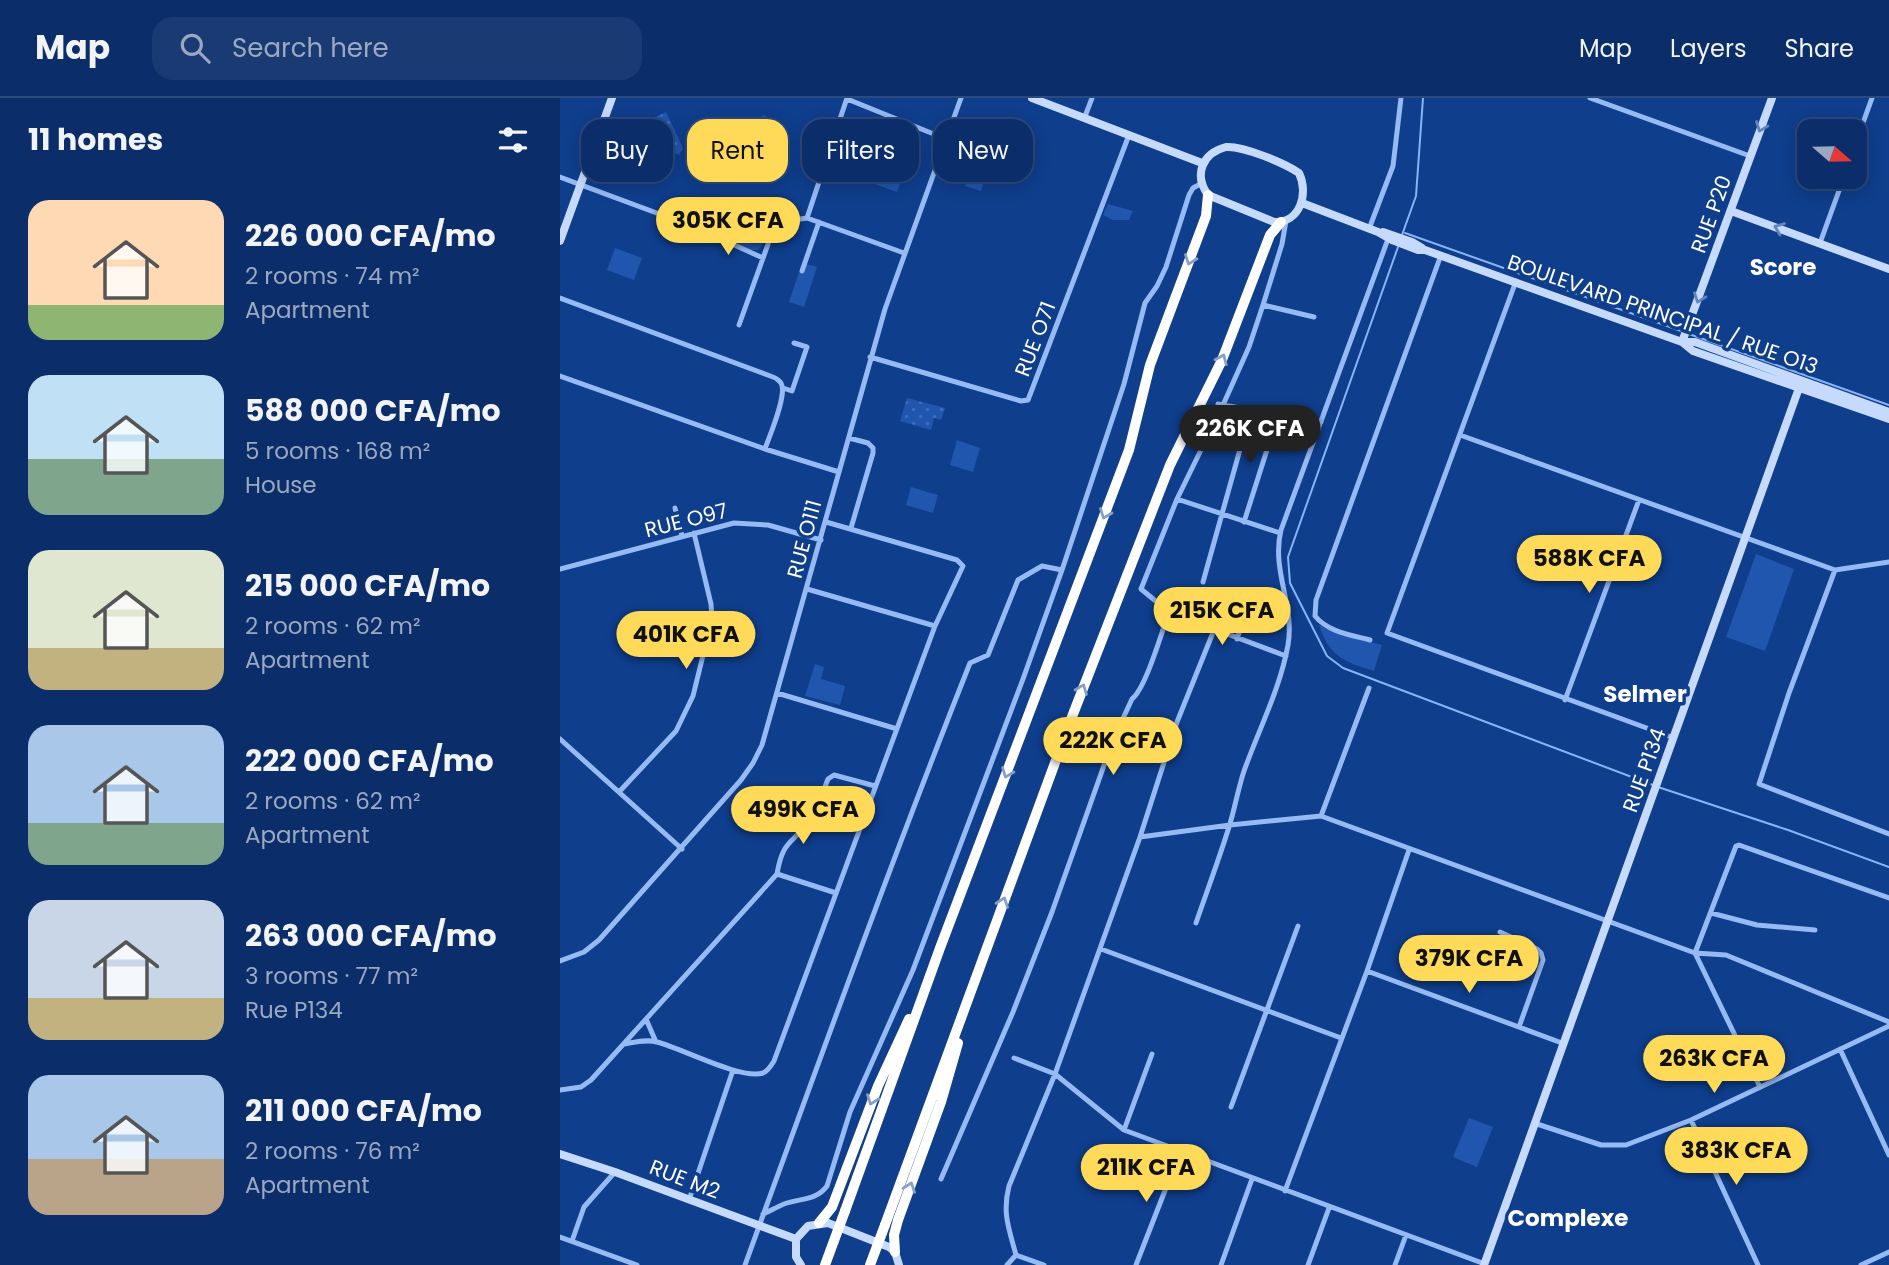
<!DOCTYPE html>
<html lang="en">
<head>
<meta charset="utf-8">
<style>
	body { margin:0; font-family:Poppins,sans-serif; background:#193a72; color:#f1f3f6; height:100vh; display:flex; flex-direction:column; font-size:26px; white-space:nowrap }
	* { box-sizing:border-box; margin:0 }
	p { font-size:23px; color:#9aa8c1 }
	.icon { flex:none; width:38px; height:38px; fill:none; stroke:currentColor; stroke-width:2; stroke-linecap:round; stroke-linejoin:round }
	.map { position:relative; flex:1; overflow:hidden }
	.panel { display:flex; flex-direction:column; background:#0b2e6a; width:560px }
	.panel>* { flex:none }
	.top-card { position:absolute; left:21px; top:21px; width:665px; height:63px; display:flex; gap:14px }
	.needle { width:46px; rotate:110deg }
	.buttons { position:absolute; left:1237px; top:21px; display:grid; gap:14px }
	.buttons a { display:grid; place-items:center; width:70px; height:70px; border-radius:14px; background:#0b2e6a; box-shadow:0 4px 18px #0003,0 0 0 2px #2b4a7e; font-size:35px }
	.price { position:absolute; translate:-50% -60px; padding:0 16px; border-radius:24px; background:#ffda58; color:#111; font-size:23px; line-height:46px; filter:drop-shadow(0 2px 4px #0008) }
	.price::after { content:''; position:absolute; left:50%; top:42px; width:21px; height:16px; margin-left:-10px; background:inherit; clip-path:polygon(0 0,100% 0,50% 100%) }
	.price.active { background:#222; color:#fff }
	ul { padding:0; list-style:none }
	li { display:flex; align-items:center; gap:21px; height:175px; padding:0 28px }
	li span { display:grid; place-items:center; flex:none; width:196px; height:140px; border-radius:21px; color:#555 }
	li>.icon { margin-inline-start:auto }
	span .icon { width:84px; height:84px; fill:#fffc; stroke-width:1 }
	li b { font-size:30px }
	h2 { display:flex; justify-content:space-between; align-items:center; height:84px; padding:0 28px; font-size:30px }
	.pill { padding:0 24px; border-radius:21px; background:#0b2e6a; box-shadow:0 4px 18px #0003,0 0 0 2px #2b4a7e; font-size:24px; line-height:63px }
	.pill.active { background:#ffda58; color:#111 }
	header { display:flex; align-items:center; gap:42px; box-sizing:border-box; height:98px; padding:0 35px; background:#0b2e6a; border-bottom:2px solid #2b4a7e }
	header strong { font-size:33px }
	nav { display:flex; gap:38px; margin-inline-start:auto; font-size:24px }
	.search { width:490px; height:63px; background:#193a72; display:flex; align-items:center; gap:18px; box-sizing:border-box; padding:0 24px; border-radius:21px; color:#9aa8c1; font-size:26px }
	main { display:flex; flex:1; min-height:0 }
	.map>svg:first-child { display:block }
	.grass { fill:#2056ad }
	.park { fill:url(#park-dots) }
	.lines { fill:none; stroke-linecap:round; stroke-linejoin:round }
	.stream { stroke:#87b4f7; stroke-width:2 }
	.street { stroke:#96baf3; stroke-width:5 }
	.secondary { stroke:#c5dafd; stroke-width:8 }
	.highway { stroke:#fff; stroke-width:10 }
	.highway-bridge { stroke:#fff; stroke-width:10 }
	.oneway { stroke:#6184bf }
	.oneway2 { stroke:#879ec6 }
	.labels { text-anchor:middle; dominant-baseline:central; stroke-width:7; stroke-linejoin:round; paint-order:stroke }
	.street-label { font-size:21px; fill:#fff; stroke:#0f3e8d }
	.neighbourhood-label { font-size:23px; font-weight:bold; fill:#fff; stroke:#0f3e8d }
</style>
</head>
<body>
<header>
<strong>Map</strong>
<div class="search"><svg class="icon" aria-label="search" viewBox="0 0 24 24"><circle cx="10" cy="10" r="6"/><path d="M15 15l6 6"/></svg>Search here</div>
<nav><a>Map</a><a>Layers</a><a>Share</a></nav>
</header>
<main>
<section class="panel">
<h2>11 homes<svg class="icon" aria-label="filters" viewBox="0 0 24 24"><path d="M4 7h16M4 17h16"/><circle cx="9" cy="7" r="2"/><circle cx="15" cy="17" r="2"/></svg></h2>
<ul>
<li><span style="background:linear-gradient(#ffd9b3 75%,#8fb573 0)"><svg class="icon" aria-label="home" viewBox="0 0 24 24"><path d="M3 11l9-7 9 7M6 9v11h12V9"/></svg></span><div><b>226 000 CFA/mo</b><p>2 rooms · 74 m²</p><p>Apartment</p></div></li>
<li><span style="background:linear-gradient(#bfe0f5 60%,#7fa58c 0)"><svg class="icon" aria-label="home" viewBox="0 0 24 24"><path d="M3 11l9-7 9 7M6 9v11h12V9"/></svg></span><div><b>588 000 CFA/mo</b><p>5 rooms · 168 m²</p><p>House</p></div></li>
<li><span style="background:linear-gradient(#dfe7d0 70%,#c2b280 0)"><svg class="icon" aria-label="home" viewBox="0 0 24 24"><path d="M3 11l9-7 9 7M6 9v11h12V9"/></svg></span><div><b>215 000 CFA/mo</b><p>2 rooms · 62 m²</p><p>Apartment</p></div></li>
<li><span style="background:linear-gradient(#a9c7e8 70%,#7fa58c 0)"><svg class="icon" aria-label="home" viewBox="0 0 24 24"><path d="M3 11l9-7 9 7M6 9v11h12V9"/></svg></span><div><b>222 000 CFA/mo</b><p>2 rooms · 62 m²</p><p>Apartment</p></div></li>
<li><span style="background:linear-gradient(#c9d6e8 70%,#c2b280 0)"><svg class="icon" aria-label="home" viewBox="0 0 24 24"><path d="M3 11l9-7 9 7M6 9v11h12V9"/></svg></span><div><b>263 000 CFA/mo</b><p>3 rooms · 77 m²</p><p>Rue P134</p></div></li>
<li><span style="background:linear-gradient(#a9c7e8 60%,#b9a48a 0)"><svg class="icon" aria-label="home" viewBox="0 0 24 24"><path d="M3 11l9-7 9 7M6 9v11h12V9"/></svg></span><div><b>211 000 CFA/mo</b><p>2 rooms · 76 m²</p><p>Apartment</p></div></li>
</ul>
</section>
<div class="map">
<svg width="1329" height="1167" viewBox="0 0 1329 1167">
	<defs>
		<pattern id="park-dots" width="8" height="8" patternUnits="userSpaceOnUse" patternTransform="scale(1.75)"><rect width="8" height="8" fill="#2056ad"/><path d="M2 2h.1M6 6h.1" fill="none" stroke="#416fb9" stroke-width="1.8" stroke-linecap="round"/></pattern>
	</defs>
	<rect width="100%" height="100%" fill="#0f3e8d"/>
	<path class="grass" d="M204 17 222 32 223 47 213 59C199 50 196 39 192 24Z
		M426 30 441 36 421 93 405 88Z
		M319 58 347 68 337 94 309 84Z
		M548 106 573 113 569 122H553L543 117Z
		M199 128 205 129 209 135 204 145 198 152H190L176 146 174 137 177 133Z
		M55 150 82 160 74 182 47 172Z
		M246 166 257 169 244 209 229 204 239 174 243 175Z
		M397 342 420 350 413 374 390 367Z
		M351 389 378 397 373 415 346 407Z
		M1196 456 1234 471 1205 553 1166 539Z
		M759 527 774 534 822 547 814 573C784 564 769 558 759 527Z
		M255 566 264 569 261 581 285 588 280 607 245 598Z
		M909 1020 933 1029 917 1069 893 1059Z"/>
	<path class="park" d="M106 14 123 50 119 57 94 45 99 33 91 21Z
		M347 300 385 310 381 322 374 320 371 332 340 323Z"/>
	<g class="lines">
		<path class="stream" d="M845 135 1124 234
			M842 137 856 98 863 0
			M838 149 728 459 730 485 767 558 783 570 1093 687
			M1129 236 1329 307
			M1098 689 1228 732 1329 769"/>
		<path class="street" d="M1030 0 1190 58
			M287 1 386 41
			M524 21 532 0
			M1295 47 1312 0
			M0 79 145 133 158 134 247 120 344 155
			M247 120 287 0
			M726 123 722 146 703 207 754 219
			M809 131 833 68 841 0
			M148 135 203 160
			M1260 145 1284 79
			M242 173 259 124
			M956 183 827 535 1114 640
			M0 200 213 279C216 280 220 283 221 285 228 296 209 339 205 351
			M703 207 689 249 663 307 761 324
			M179 227 216 124
			M310 259 461 303 468 302 569 37
			M0 278 205 351 279 374
			M223 290 232 293 247 249 234 245
			M900 337 1275 472 1329 464
			M289 340 308 345 313 350V355L291 430
			M617 401 720 435
			M115 410 122 438
			M684 424 718 317
			M0 471 174 425 208 427 261 442
			M502 472 564 286 585 205 597 188 606 169 629 97 633 90 642 85
			M1275 472 1229 595 1199 686 1329 736
			M643 484 691 312
			M247 491 375 528
			M609 514 726 558
			M677 541 686 513
			M810 542C791 537 768 534 755 518L756 502 881 157
			M217 595 337 631
			M1005 602 1079 402
			M0 641 122 751
			M59 694 116 633 133 598 152 521 151 506 134 435
			M761 718 809 590
			M580 739 670 727 761 718 1135 855 1166 857 1329 924
			M217 776C223 740 233 747 250 721 258 709 263 694 268 681L274 677 315 688
			M1151 815 1197 827 1255 832
			M636 825C647 793 659 761 669 729 675 710 678 691 684 673 699 631 720 591 728 547 735 508 711 472 721 432L828 141
			M940 834 977 851 981 855 983 862 959 929
			M541 851 781 940
			M0 863 24 854 39 842 181 682 193 665 202 647 325 211 401 0
			M807 873 1002 945
			M86 921 96 944
			M64 946C75 944 87 941 97 944 121 950 181 982 203 975 208 973 211 968 214 963L375 528 403 468 397 462 266 424
			M1280 951 1329 1057
			M454 960 495 976 564 1032 925 1166
			M1200 989 1135 855 1176 748 1179 747 1329 800
			M0 992 21 989 31 982 217 776 276 795
			M671 1009 738 828
			M1131 1022 1198 1167
			M974 1025 1041 1047H1066L1131 1022 1329 928
			M564 1032 592 956
			M381 1081 453 914 492 814 553 642 572 601C586 590 602 533 609 514L581 491 617 401 663 307 658 306
			M725 1093 807 873 849 752
			M129 1102 173 972
			M0 1139 77 1167
			M12 1143 24 1109 55 1074
			M456 1157C449 1131 442 1115 449 1088L495 976 580 739 617 624 654 532
			M456 1157 484 1167
			M185 1167C258 966 331 764 410 565L428 557 458 482 482 468 502 472 463 581 353 872 290 1014 267 1088C256 1103 240 1100 224 1106 217 1109 210 1113 203 1116
			M447 1167 456 1157
			M576 1167 620 1054
			M661 1167 692 1081
			M748 1167 769 1110
			M835 1167 846 1137
			M1301 1167 1329 1154"/>
		<path class="secondary" d="M472 0 642 65
			M666 49C684 48 724 65 739 75 749 96 740 125 714 124L648 97C633 76 643 55 666 49Z
			M742 105 818 134 832 142 858 152H865L1122 244H1135L1329 314
			M1171 113 1329 171
			M823 134 852 144 862 150
			M0 143 52 0
			M1122 244 1212 0
			M1122 244 1133 253 1329 321
			M0 1056 55 1074 236 1141
			M241 1167 236 1159V1141L248 1128 268 1125 329 1149 335 1154 339 1167
			M924 1167 1239 290"/>
		<path class="highway" d="M285 1113 380 850 569 352 590 267 646 118 648 97
			M259 1125 272 1109 318 988 349 921
			M325 1127 510 624 610 367 662 262 710 137 721 124
			M335 1154 334 1137 338 1122 381 1004 398 945"/>
		<path class="highway-bridge" d="M265 1167 285 1113
			M310 1167 325 1127"/>
	</g>
	<defs><path id="oneway-chevron" d="M-2-3.5L2.5 0L-2 3.5" fill="none" stroke-width="1.6" stroke-linecap="round" stroke-linejoin="round" transform="scale(1.75)"/></defs>
	<g class="oneway">
		<use href="#oneway-chevron" transform="translate(1201 29) rotate(111)"/>
		<use href="#oneway-chevron" transform="translate(1219 130) rotate(-159)"/>
		<use href="#oneway-chevron" transform="translate(1139 200) rotate(110)"/>
	</g>
	<g class="oneway2">
		<use href="#oneway-chevron" transform="translate(630 162) rotate(110)"/>
		<use href="#oneway-chevron" transform="translate(662 261) rotate(-67)"/>
		<use href="#oneway-chevron" transform="translate(545 416) rotate(111)"/>
		<use href="#oneway-chevron" transform="translate(522 591) rotate(-69)"/>
		<use href="#oneway-chevron" transform="translate(447 675) rotate(111)"/>
		<use href="#oneway-chevron" transform="translate(443 804) rotate(-70)"/>
		<use href="#oneway-chevron" transform="translate(312 1002) rotate(110)"/>
		<use href="#oneway-chevron" transform="translate(350 1089) rotate(-70)"/>
	</g>
	<g class="labels">
		<g class="street-label">
			<text transform="translate(1151 116) rotate(-70)">RUE P20</text>
			<text transform="translate(1103 216) rotate(19)">BOULEVARD PRINCIPAL / RUE O13</text>
			<text transform="translate(475 241) rotate(-69)">RUE O71</text>
			<text transform="translate(126 422) rotate(-14)">RUE O97</text>
			<text transform="translate(244 441) rotate(-75)">RUE O111</text>
			<text transform="translate(1084 672) rotate(-70)">RUE P134</text>
			<text transform="translate(125 1081) rotate(21)">RUE M2</text>
		</g>
		<g class="neighbourhood-label">
			<text x="1223" y="169">Score</text>
			<text x="1085" y="596">Selmer</text>
			<text x="1008" y="1120">Complexe</text>
		</g>
	</g>
</svg>
<div class="buttons">
<a><svg class="needle" viewBox="-14 -14 28 28"><path d="M0-13l5 13h-10z" fill="#e53935"/><path d="M0 13l5-13h-10z" fill="#9aa8c1"/></svg></a>
</div>
<b class="price" style="left:168px;top:159px">305K CFA</b>
<b class="price active" style="left:690px;top:367px">226K CFA</b>
<b class="price" style="left:1029px;top:497px">588K CFA</b>
<b class="price" style="left:662px;top:549px">215K CFA</b>
<b class="price" style="left:126px;top:573px">401K CFA</b>
<b class="price" style="left:553px;top:679px">222K CFA</b>
<b class="price" style="left:243px;top:748px">499K CFA</b>
<b class="price" style="left:909px;top:897px">379K CFA</b>
<b class="price" style="left:1154px;top:997px">263K CFA</b>
<b class="price" style="left:1176px;top:1089px">383K CFA</b>
<b class="price" style="left:586px;top:1106px">211K CFA</b>
<div class="top-card">
<a class="pill">Buy</a>
<a class="pill active">Rent</a>
<a class="pill">Filters</a>
<a class="pill">New</a>
</div>
</div>
</main>
</body>
</html>
